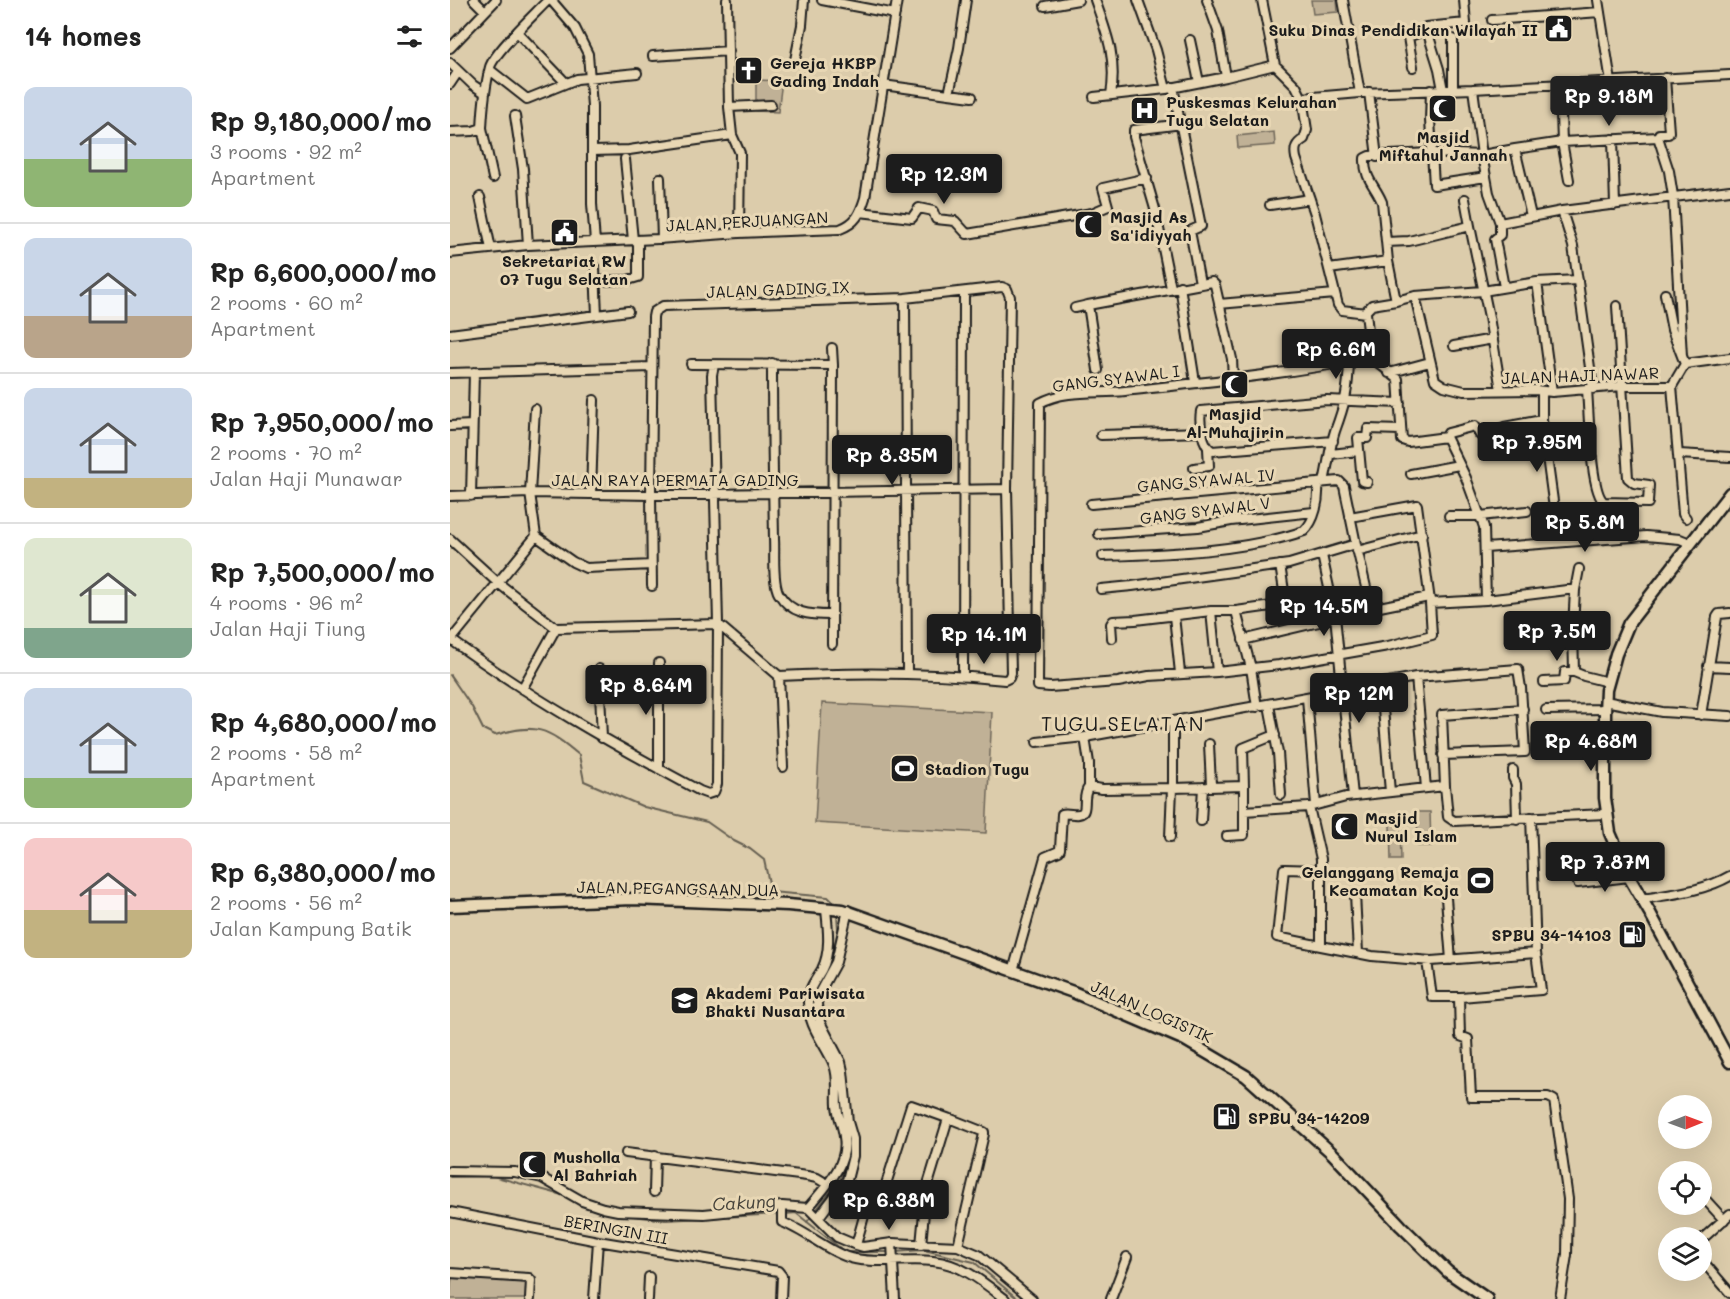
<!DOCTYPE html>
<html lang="en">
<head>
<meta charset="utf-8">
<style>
	body { margin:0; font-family:Mali,sans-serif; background:#f6f6f6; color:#222; height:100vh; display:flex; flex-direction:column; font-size:22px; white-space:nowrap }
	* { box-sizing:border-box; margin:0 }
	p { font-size:20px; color:#767676 }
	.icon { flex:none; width:33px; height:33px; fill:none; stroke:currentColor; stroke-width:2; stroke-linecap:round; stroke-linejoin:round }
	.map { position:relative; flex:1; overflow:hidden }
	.details { display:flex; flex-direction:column; background:#fff; width:450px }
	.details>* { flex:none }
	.needle { width:39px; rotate:89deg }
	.fabs { position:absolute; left:1208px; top:1095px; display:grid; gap:12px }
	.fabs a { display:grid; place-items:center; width:54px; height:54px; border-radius:50%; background:#fff; box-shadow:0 6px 24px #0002; font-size:30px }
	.price { position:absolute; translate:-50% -51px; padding:0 14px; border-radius:6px; background:#1c1c1c; color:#fff; font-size:20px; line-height:39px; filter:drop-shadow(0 2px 3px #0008) }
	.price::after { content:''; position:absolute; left:50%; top:36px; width:18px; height:14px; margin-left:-9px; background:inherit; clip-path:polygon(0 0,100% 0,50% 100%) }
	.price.on { background:#222; color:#fff }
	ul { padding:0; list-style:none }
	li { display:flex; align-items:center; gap:18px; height:150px; padding:0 24px }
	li+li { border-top:2px solid #e0e0e0 }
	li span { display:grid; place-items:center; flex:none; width:168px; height:120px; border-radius:12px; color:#555 }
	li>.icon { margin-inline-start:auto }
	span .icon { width:72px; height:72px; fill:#fffc; stroke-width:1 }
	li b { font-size:26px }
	h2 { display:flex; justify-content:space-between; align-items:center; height:72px; padding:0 24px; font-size:26px }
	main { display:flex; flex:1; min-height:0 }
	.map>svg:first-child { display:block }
	.green { fill:#c0b196; stroke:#6e6659; stroke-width:1.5 }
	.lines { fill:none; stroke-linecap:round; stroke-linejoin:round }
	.stream { stroke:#655f51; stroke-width:2 }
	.minor-casing { stroke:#1c1c1c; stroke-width:12 }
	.secondary-casing { stroke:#1c1c1c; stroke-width:15 }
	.minor { stroke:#e8d7b4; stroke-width:8 }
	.secondary { stroke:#e8d7b4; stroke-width:10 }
	.labels { text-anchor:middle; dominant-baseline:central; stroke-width:6; stroke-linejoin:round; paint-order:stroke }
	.poi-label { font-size:16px; font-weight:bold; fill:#1c1c1c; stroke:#e8d7b4; text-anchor:start }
	.street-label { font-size:16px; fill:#1c1c1c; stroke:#e8d7b4 }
	.water-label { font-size:18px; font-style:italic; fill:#46433b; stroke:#e8d7b4 }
	.quarter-label { font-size:20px; letter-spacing:1.5px; fill:#1c1c1c; stroke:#e8d7b4 }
</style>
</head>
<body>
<main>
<section class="details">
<h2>14 homes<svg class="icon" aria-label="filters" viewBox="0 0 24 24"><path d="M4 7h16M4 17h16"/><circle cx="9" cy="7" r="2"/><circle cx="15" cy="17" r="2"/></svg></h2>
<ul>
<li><span style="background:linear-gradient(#c9d6e8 60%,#8fb573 0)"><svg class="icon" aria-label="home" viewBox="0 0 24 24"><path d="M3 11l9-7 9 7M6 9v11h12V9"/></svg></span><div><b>Rp 9,180,000/mo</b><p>3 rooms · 92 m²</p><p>Apartment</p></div></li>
<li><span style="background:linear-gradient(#c9d6e8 65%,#b9a48a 0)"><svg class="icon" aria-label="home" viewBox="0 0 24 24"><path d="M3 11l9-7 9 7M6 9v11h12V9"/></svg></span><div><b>Rp 6,600,000/mo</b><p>2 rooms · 60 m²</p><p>Apartment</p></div></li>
<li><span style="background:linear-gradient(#c9d6e8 75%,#c2b280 0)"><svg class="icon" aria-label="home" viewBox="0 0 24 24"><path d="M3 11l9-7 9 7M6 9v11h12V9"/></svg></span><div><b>Rp 7,950,000/mo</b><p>2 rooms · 70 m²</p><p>Jalan Haji Munawar</p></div></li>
<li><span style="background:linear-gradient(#dfe7d0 75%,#7fa58c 0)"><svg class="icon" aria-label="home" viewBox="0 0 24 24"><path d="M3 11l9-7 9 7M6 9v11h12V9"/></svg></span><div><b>Rp 7,500,000/mo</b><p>4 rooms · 96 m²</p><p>Jalan Haji Tiung</p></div></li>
<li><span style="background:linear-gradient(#c9d6e8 75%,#8fb573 0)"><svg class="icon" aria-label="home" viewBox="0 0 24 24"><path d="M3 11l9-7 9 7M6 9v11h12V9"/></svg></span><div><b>Rp 4,680,000/mo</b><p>2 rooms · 58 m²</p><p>Apartment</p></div></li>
<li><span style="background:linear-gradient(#f6c9c9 60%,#c2b280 0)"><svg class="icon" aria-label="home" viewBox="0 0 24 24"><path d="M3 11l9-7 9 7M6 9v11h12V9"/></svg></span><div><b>Rp 6,380,000/mo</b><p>2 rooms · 56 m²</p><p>Jalan Kampung Batik</p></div></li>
</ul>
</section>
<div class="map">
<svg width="1280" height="1299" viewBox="0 0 1280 1299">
	<rect width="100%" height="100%" fill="#dcccab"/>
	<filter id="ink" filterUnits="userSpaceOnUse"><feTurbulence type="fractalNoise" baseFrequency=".0167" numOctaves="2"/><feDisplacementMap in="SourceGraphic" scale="12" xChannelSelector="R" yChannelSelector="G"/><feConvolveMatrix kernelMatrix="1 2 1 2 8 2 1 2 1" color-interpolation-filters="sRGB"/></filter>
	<g filter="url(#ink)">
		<path class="green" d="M861 0H887L888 12 863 14Z
			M306 80 332 81 328 112 306 111Z
			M824 132 825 145 788 148 787 136Z
			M372 703 542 712 536 833 365 823Z
			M967 812H980L981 846H968Z
			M940 824H950L951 860H941Z
			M2 1274 79 1282 78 1299H0Z"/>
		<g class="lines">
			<path class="stream" d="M0 675 22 707 33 729 45 735C86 723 97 728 129 755L134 781 194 807 257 822 284 841 300 849 314 860 321 892 378 897 386 905
				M381 964 388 929 387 914
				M364 999C359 1015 370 1031 377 1044
				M391 1089 394 1116
				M0 1177 43 1176 112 1195 125 1201
				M142 1208 152 1212 165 1214
				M335 1214 346 1213 395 1252H439
				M174 1215 216 1220 329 1214
				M357 1222 391 1178 399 1152 398 1133
				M445 1252 474 1250 524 1262 568 1299
				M440 1299V1282"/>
			<defs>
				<path id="minor" d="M24 0 35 11
					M101 0 125 28 138 54 142 106V204L145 242
					M277 0 279 107 282 135 290 153 289 233
					M372 0 445 14
					M645 0C657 34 667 58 661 95
					M688 0 706 50 716 89
					M757 0 768 31 776 77
					M812 0 825 65 846 86 852 98 857 130 854 139C846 144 844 148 846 158L865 214 888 305 892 310 916 313 921 357 948 379 952 440 958 442 996 437 1016 478 1034 527 1036 600
					M893 0 910 93
					M1148 0 1161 82
					M595 6 628 0
					M1042 20 1150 12
					M67 32 115 82
					M740 40 749 82
					M0 48 46 0
					M203 56 279 51
					M345 60 352 25 354 0
					M0 63 23 85 35 93
					M963 67 958 37 976 30
					M40 70 77 99 127 79 187 73
					M1215 78 1219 132 1218 134H1209L1208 137 1219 171 1223 196 1232 356
					M0 84 8 72
					M433 85 499 94 509 48 516 0
					M1110 85 1112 142 1119 180
					M723 87 751 226 740 231 750 283
					M1003 89V39
					M1023 89 1032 155 1039 193 1050 223V235L1045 239 1054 287
					M981 90 980 120 984 185 1036 177
					M993 90 989 69 976 27 1016 23 1014 0
					M919 92 927 157
					M499 94 522 97
					M644 97 716 89 776 77 825 65
					M852 98 910 93 1023 89 1280 75
					M279 107 321 105
					M65 116 73 169 78 245
					M32 128 43 178
					M0 132 23 131 32 128C33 108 35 86 40 67 45 51 85 14 98 0
					M1163 139 1165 205
					M1065 149 1112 142 1208 137
					M143 151 179 150 282 135
					M175 159 183 240
					M210 178 212 239
					M30 197 41 249
					M1015 199 1020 226
					M820 205 860 199
					M1112 211 1123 246 1143 389
					M410 212 462 218 469 208 483 211 486 219 505 221 517 234 642 213 658 206 653 188 697 178
					M1081 216 1065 149 1032 155 981 153 919 156 915 158C914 179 925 185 932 202L938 261 946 301 965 296 1033 291 1087 282 1128 280
					M1050 223 1112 211 1280 190
					M936 242 959 241 1020 226 1039 317 1051 390
					M0 253 78 245 208 239 289 233 390 229C406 223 410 214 415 198L447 0
					M145 268 147 315
					M879 269 938 261
					M146 281 178 280 188 277V240
					M1087 282 1102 392
					M730 286 745 382
					M721 288 705 209 684 137V130L732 124
					M1215 294 1222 330 1235 364
					M965 296 985 380 994 386 1014 391 1087 390 1102 392 1172 386H1222
					M455 298 457 673
					M769 304 885 294
					M625 308 638 305
					M915 312 922 305 946 301
					M0 334 178 311
					M1004 346 1043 339
					M382 348 383 365
					M921 357C840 374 757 382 675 391 648 394 615 389 590 403L588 686 600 687 668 682 699 676 767 672 829 665 938 646 982 635 980 603 1036 600 1117 590H1125L1123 628 1124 672 1134 676 1158 682
					M322 363C322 422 323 481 324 539 325 553 322 583 329 594 341 614 360 615 381 615
					M241 364 383 365 382 644
					M1235 364 1280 358
					M648 370 638 305 762 282 765 285 782 359 783 379
					M0 373 202 367
					M939 373 980 362
					M1222 386 1233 514 1236 518
					M1222 386 1235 364
					M1137 390C1139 411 1140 492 1154 502L1198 503 1199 485 1184 483 1178 478 1167 306
					M85 409 80 493 86 536 123 562 136 568 202 565
					M1092 420 1106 523
					M0 426 22 425
					M651 435 753 432
					M996 437 998 433 1025 426 1030 435H1033L1054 427 1092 420V391
					M883 441 762 451C752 445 749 422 751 411L877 400 950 403
					M881 454 908 451
					M1229 454 1280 457
					M744 468 759 466 758 449
					M961 474 1009 465
					M917 482 912 481 908 438H917L918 429 951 430
					M141 494 144 400
					M0 496 80 493 201 495 557 489
					M21 496 24 372
					M641 504 889 481 894 486 895 491 906 544 921 609
					M999 516H1030L1077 511
					M900 517 967 505 980 601
					M649 534 748 527 781 521 864 512
					M0 539 47 582 106 628 268 624 329 676C405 672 479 672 555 680L559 678 561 673 557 489 560 297 557 289 552 287 455 298 213 306 204 312 203 317 201 495 202 586
					M1035 548 1196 536 1230 539 1240 543
					M907 551 972 534
					M872 555 885 616 903 796
					M653 556C716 554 793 552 854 531 865 521 869 500 868 486L874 482C878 465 880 446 885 431 895 404 898 391 899 362
					M651 589 682 586 839 564 906 544
					M1125 590 1129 569
					M761 611 767 672
					M786 611 801 668 807 707
					M724 616 730 673
					M1093 624 1123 628
					M662 638 661 624 663 621 685 620 761 611H786L836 604 830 565
					M0 639C79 697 164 745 250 791L258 794 264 792 267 784 268 624 262 375 264 365
					M1 640 86 536
					M793 640 873 621 885 616 979 597
					M209 663V769
					M1258 666 1280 667
					M149 669 152 738
					M329 676 333 767
					M513 676 514 293
					M966 677 976 788
					M1094 682 1114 681 1115 672H1124
					M931 685 940 792
					M72 689 106 628
					M857 698 866 805
					M1155 701 1212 712 1280 716
					M819 705 828 753 831 795
					M1096 710 1155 709
					M1251 715 1267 617 1269 614 1280 613
					M723 721V788L794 786V811L859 807
					M635 737 639 763V787L652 789 723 788
					M587 742 635 737 966 677 1068 669 1071 688 1075 752 993 755
					M759 744 761 785
					M1063 770V778L1066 784 1067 819
					M794 786 793 748 825 735
					M995 786 992 715 1073 709
					M1081 817 1086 953 1091 990 1011 997 1009 998 1010 1036 1018 1039 1021 1097H1098L1104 1100 1118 1199 1117 1255 1110 1299
					M751 821 753 787
					M777 836 794 835V811
					M720 837 722 788
					M1128 883 1179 877
					M905 894 908 953
					M996 898 1001 960
					M1193 899C1222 894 1254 891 1280 876
					M871 946 827 937 834 869 871 870
					M1086 953 981 961 922 956 871 946V859L859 807 896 797 995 786 998 817 1004 821 1156 814
					M977 961 982 997H1011
					M563 971 595 857 609 851 610 849 612 814C618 812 628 817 633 812 637 807 632 795 639 787
					M176 1153 357 1176 367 1178 377 1184
					M0 1171 65 1172 92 1178 132 1201 153 1208 168 1211 254 1214 332 1206 358 1208 387 1237 406 1245 413 1247 442 1243 508 1246 529 1255 582 1299
					M204 1192 205 1156
					M1254 1198 1274 1220
					M332 1206V1222C356 1231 384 1256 405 1259 431 1264 457 1258 483 1261 512 1264 533 1282 555 1299
					M358 1208C374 1188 399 1165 394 1137 393 1126 388 1117 387 1106 386 1092 389 1078 384 1065 375 1043 358 1027 358 1002 358 988 366 980 372 969 381 951 378 929 376 910
					M0 1212 148 1241 328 1271 332 1276 331 1299
					M369 1217 397 1180 403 1156V1139L398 1122 393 1071 391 1062 370 1022 367 1005 368 995 386 962 398 910
					M1251 1240 1280 1214
					M442 1243 445 1299
					M406 1245 419 1198 431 1200 461 1105 500 1119
					M471 1245 476 1191 497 1122 501 1119 534 1132V1134L508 1246
					M1251 1259 1280 1293
					M0 1273 79 1278 81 1280 80 1299
					M144 1299 148 1241
					M198 1299 199 1277
					M661 1299 677 1257"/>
				<path id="secondary" d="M1280 493 1179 623 1166 654 1156 690 1155 712V798L1160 833 1179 877 1200 913 1280 1062
					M0 906 183 899 338 905 393 910 623 992 735 1040 796 1076 883 1154 951 1226 998 1272 1037 1299"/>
			</defs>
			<use href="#minor" class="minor-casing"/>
			<use href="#secondary" class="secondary-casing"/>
			<use href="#minor" class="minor"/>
			<use href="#secondary" class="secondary"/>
		</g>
	</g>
	<defs>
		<symbol id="civic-square" viewBox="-11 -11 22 22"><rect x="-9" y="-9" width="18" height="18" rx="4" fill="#1c1c1c" stroke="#e8d7b4"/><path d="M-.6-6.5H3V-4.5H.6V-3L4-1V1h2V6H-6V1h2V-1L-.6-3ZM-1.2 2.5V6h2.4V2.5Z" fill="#fff"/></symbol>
		<symbol id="church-square" viewBox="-11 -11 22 22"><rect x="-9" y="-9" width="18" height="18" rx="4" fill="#1c1c1c" stroke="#e8d7b4"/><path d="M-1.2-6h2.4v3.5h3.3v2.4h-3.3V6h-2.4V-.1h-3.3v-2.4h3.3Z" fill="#fff"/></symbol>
		<symbol id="mosque-square" viewBox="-11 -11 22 22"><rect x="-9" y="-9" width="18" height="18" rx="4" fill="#1c1c1c" stroke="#e8d7b4"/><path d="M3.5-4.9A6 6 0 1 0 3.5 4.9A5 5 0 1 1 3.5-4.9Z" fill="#fff"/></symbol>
		<symbol id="hospital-square" viewBox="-11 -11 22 22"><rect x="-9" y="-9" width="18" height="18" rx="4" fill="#1c1c1c" stroke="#e8d7b4"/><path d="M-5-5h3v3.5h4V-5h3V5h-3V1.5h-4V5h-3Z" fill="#fff"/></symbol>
		<symbol id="stadium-square" viewBox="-11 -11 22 22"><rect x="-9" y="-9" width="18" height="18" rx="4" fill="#1c1c1c" stroke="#e8d7b4"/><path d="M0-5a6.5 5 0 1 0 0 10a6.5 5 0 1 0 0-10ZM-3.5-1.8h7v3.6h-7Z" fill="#fff"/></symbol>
		<symbol id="fuel-square" viewBox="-11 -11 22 22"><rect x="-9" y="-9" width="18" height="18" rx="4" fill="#1c1c1c" stroke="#e8d7b4"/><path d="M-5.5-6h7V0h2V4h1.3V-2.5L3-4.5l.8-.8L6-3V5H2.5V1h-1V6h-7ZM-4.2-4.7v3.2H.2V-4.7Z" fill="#fff"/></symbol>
		<symbol id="university-square" viewBox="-11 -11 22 22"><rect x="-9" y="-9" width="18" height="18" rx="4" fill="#1c1c1c" stroke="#e8d7b4"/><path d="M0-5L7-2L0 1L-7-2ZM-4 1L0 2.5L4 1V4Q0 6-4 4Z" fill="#fff"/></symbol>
	</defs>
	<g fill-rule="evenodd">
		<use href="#civic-square" x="1092" y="12" width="33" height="33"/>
		<use href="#church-square" x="282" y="54" width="33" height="33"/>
		<use href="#mosque-square" x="976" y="92" width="33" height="33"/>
		<use href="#hospital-square" x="678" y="94" width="33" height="33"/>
		<use href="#mosque-square" x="622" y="208" width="33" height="33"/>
		<use href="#civic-square" x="98" y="216" width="33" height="33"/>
		<use href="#mosque-square" x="768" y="368" width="33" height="33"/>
		<use href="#stadium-square" x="438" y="752" width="33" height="33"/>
		<use href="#mosque-square" x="878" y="810" width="33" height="33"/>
		<use href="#stadium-square" x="1014" y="864" width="33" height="33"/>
		<use href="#fuel-square" x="1166" y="918" width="33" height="33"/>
		<use href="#university-square" x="218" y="984" width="33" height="33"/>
		<use href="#fuel-square" x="760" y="1100" width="33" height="33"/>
		<use href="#mosque-square" x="66" y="1148" width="33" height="33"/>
	</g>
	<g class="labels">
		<g class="poi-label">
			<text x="1088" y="29" text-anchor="end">Suku Dinas Pendidikan Wilayah II</text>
			<text x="320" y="62">Gereja HKBP<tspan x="320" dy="18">Gading Indah</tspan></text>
			<text x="716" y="101">Puskesmas Kelurahan<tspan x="716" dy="18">Tugu Selatan</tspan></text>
			<text x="993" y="136" text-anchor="middle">Masjid<tspan x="993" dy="18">Miftahul Jannah</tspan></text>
			<text x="660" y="216">Masjid As<tspan x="660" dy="18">Sa'idiyyah</tspan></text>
			<text x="114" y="260" text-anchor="middle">Sekretariat RW<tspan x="114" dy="18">07 Tugu Selatan</tspan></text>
			<text x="785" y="413" text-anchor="middle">Masjid<tspan x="785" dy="18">Al-Muhajirin</tspan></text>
			<text x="475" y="768">Stadion Tugu</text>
			<text x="915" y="817">Masjid<tspan x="915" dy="18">Nurul Islam</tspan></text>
			<text x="1009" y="871" text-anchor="end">Gelanggang Remaja<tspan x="1009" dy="18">Kecamatan Koja</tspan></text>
			<text x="1161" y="934" text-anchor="end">SPBU 34-14103</text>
			<text x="255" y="992">Akademi Pariwisata<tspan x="255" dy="18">Bhakti Nusantara</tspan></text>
			<text x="798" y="1117">SPBU 34-14209</text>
			<text x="103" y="1156">Musholla<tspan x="103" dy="18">Al Bahriah</tspan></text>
		</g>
		<g class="street-label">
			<text transform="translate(297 221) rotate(-3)">JALAN PERJUANGAN</text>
			<text transform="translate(328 289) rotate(-2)">JALAN GADING IX</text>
			<text transform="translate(1130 375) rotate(-2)">JALAN HAJI NAWAR</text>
			<text transform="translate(666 378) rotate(-7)">GANG SYAWAL I</text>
			<text x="225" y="479">JALAN RAYA PERMATA GADING</text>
			<text transform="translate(756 480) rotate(-5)">GANG SYAWAL IV</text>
			<text transform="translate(755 510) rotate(-7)">GANG SYAWAL V</text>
			<text transform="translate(228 888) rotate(1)">JALAN PEGANGSAAN DUA</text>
			<text transform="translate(702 1011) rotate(24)">JALAN LOGISTIK</text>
			<text transform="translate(166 1229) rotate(10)">BERINGIN III</text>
		</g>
		<g class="water-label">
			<text transform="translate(294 1202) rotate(-3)">Cakung</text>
		</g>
		<g class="quarter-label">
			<text x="673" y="723">TUGU SELATAN</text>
		</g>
	</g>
</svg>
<div class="fabs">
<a><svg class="needle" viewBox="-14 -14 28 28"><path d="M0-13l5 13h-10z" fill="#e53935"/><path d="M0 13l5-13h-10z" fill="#767676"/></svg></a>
<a><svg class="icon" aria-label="locate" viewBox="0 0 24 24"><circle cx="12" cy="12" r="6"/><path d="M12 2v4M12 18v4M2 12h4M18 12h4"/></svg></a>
<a><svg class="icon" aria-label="layers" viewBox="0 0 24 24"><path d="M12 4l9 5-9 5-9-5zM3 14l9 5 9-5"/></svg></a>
</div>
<b class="price on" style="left:1159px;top:127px">Rp 9.18M</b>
<b class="price" style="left:494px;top:205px">Rp 12.3M</b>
<b class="price" style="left:886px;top:380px">Rp 6.6M</b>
<b class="price" style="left:1087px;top:473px">Rp 7.95M</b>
<b class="price" style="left:442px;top:486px">Rp 8.35M</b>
<b class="price" style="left:1135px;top:553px">Rp 5.8M</b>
<b class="price" style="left:874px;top:637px">Rp 14.5M</b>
<b class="price" style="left:1107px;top:662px">Rp 7.5M</b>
<b class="price" style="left:534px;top:665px">Rp 14.1M</b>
<b class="price" style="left:196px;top:716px">Rp 8.64M</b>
<b class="price" style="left:909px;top:724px">Rp 12M</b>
<b class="price" style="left:1141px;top:772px">Rp 4.68M</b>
<b class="price" style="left:1155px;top:893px">Rp 7.87M</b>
<b class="price" style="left:439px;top:1231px">Rp 6.38M</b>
</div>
</main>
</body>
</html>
